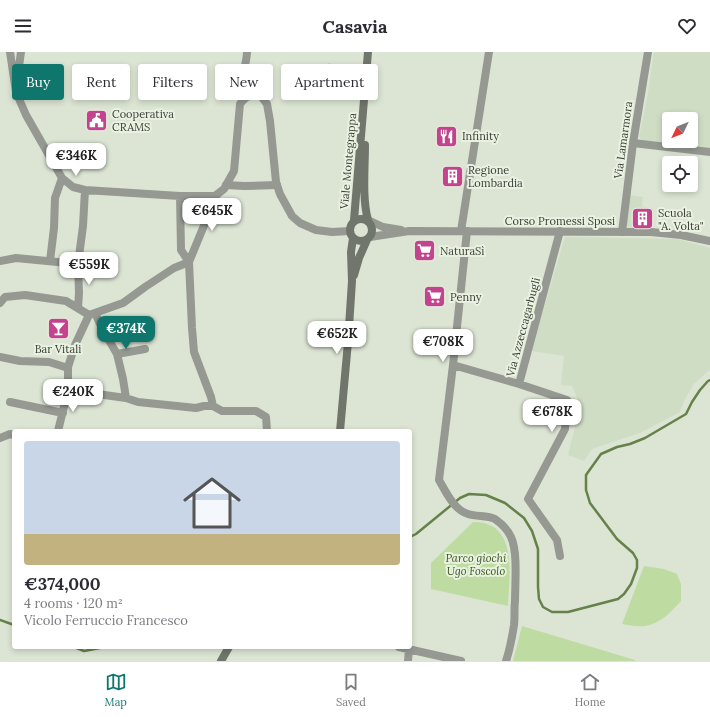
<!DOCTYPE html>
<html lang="en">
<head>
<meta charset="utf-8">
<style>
	body { margin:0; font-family:Lora,serif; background:#f2f2f3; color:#2b2b33; height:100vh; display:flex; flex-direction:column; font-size:15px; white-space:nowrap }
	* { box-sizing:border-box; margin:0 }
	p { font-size:13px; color:#7c7c81 }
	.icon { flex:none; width:22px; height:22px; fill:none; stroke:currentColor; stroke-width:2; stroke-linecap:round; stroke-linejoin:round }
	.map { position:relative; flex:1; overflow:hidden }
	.sheet { position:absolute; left:12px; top:377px; width:400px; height:220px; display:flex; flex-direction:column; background:#fff; border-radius:4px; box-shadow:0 2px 6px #0003 }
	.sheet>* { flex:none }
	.guide { position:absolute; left:12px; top:12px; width:400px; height:36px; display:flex; gap:8px }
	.needle { width:26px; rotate:227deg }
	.buttons { position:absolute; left:662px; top:60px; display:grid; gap:8px }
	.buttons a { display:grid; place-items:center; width:36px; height:36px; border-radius:4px; background:#fff; box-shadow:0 2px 6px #0003; font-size:20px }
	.price { position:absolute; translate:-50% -34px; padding:0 9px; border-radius:8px; background:#fff; color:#222; font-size:13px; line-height:26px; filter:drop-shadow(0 1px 2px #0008) }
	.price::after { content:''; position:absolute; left:50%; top:24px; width:12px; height:9px; margin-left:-6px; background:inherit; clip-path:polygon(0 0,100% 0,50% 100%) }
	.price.on { background:#0f766e; color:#fff }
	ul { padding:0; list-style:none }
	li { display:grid; align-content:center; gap:8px; height:212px; padding:0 12px }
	li span { display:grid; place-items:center; height:124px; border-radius:4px; color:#555 }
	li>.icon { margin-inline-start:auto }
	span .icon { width:72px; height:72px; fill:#fffc; stroke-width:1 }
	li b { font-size:17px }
	.chip { padding:0 14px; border-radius:4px; background:#fff; box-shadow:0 2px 6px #0003; font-size:14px; line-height:36px }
	.chip.on { background:#0f766e; color:#fff }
	header { display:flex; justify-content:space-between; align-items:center; height:52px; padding:0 12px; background:#fff; font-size:18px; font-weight:800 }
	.tab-bar { display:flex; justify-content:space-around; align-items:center; height:56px; border-top:1px solid #e1e1e2; background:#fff; font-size:11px; color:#7c7c81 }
	.tab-bar a { display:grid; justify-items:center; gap:2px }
	.tab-bar .on { color:#0f766e }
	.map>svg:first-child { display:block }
	.built { fill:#d0ddc5; fill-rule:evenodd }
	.green { fill:#bedba2 }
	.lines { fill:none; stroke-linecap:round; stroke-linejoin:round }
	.stream { stroke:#668149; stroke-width:2.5 }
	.pedestrian { stroke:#959992; stroke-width:8 }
	.minor { stroke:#959992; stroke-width:8 }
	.tertiary { stroke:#959992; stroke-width:8 }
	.secondary { stroke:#71766c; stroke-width:8 }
	.labels { text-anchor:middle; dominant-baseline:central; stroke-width:4; stroke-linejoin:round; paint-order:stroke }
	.poi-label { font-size:11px; fill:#3a3e37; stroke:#e9f2e1; text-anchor:start }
	.street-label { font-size:11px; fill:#3a3e37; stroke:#e9f2e1 }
	.park-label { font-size:11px; font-style:italic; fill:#39521c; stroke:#e9f2e1 }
</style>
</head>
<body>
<header><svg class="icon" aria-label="menu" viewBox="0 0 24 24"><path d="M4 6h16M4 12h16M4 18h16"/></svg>Casavia<svg class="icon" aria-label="heart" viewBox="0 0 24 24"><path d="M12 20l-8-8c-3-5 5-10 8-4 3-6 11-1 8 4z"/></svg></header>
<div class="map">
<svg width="710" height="609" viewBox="0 0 710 609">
	<rect width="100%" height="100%" fill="#dce5d4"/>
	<path class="built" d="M654 0H710V98L642 89 639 84 647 47ZM669 67H691V89H669Z
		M630 143 643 145 642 154 653 157V173L625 175Z
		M565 185 677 187 710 196V318L708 319 694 332 685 347 680 360 640 381 592 397 584 409 568 403 580 355 578 348 572 334 561 333 564 304 531 299Z"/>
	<path class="green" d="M328 11 342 14 337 39 323 36Z
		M272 377 333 378V379H272Z
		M473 470C519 469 509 525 508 554L431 537V511Z
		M644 514 664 517 677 522 681 532V549C671 560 660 572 645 574 637 575 629 573 622 572Z
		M522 574 635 608V609H513Z"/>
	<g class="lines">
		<path class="stream" d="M410 485 416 482 460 446 469 442 486 443 505 451 524 466 532 479 538 497V535L539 547 543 555 552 560H568L618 547 624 542 631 532 637 516V508L633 501 617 487 590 451 586 438V423L601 402 617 395 630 392 645 386 686 362 692 350 700 338 708 329 710 328
			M0 568 14 573
			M74 595 84 599 105 595"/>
		<path class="pedestrian" d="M226 133 244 134 277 133
			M0 305 20 309 49 310 68 316"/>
		<path class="minor" d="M10 0 16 40 26 63 62 126 73 135 85 138 180 144H215
			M247 0C247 9 242 21 244 29 245 34 249 39 251 43
			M17 29 21 0
			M633 91 710 100
			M180 144 181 198 189 210
			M215 144 224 137 234 119 240 52C247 43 250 43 261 44L267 52 270 69 276 130 280 142 292 164 300 171 316 178 332 180 350 179
			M461 179 489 0
			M467 179 453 313 439 428C446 440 454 458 468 462 477 465 487 463 495 467 502 472 508 478 511 485 518 500 515 532 515 549 514 557 515 565 514 573 512 586 510 597 506 609
			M622 180 633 91 648 0
			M0 209 16 206 78 212
			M50 209 54 176 55 146 62 126
			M0 251 5 245 25 243 66 249 89 263
			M78 256 79 241 78 212 83 174 85 138
			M95 261 103 278 117 302 123 327 126 346
			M89 263 123 251 145 235 174 216 189 210
			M117 302 145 297
			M453 313 519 332 560 179
			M519 332 567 348 565 377 528 447 557 488 560 504
			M68 338 126 346 138 350 196 356 204 354H213L222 359H256L266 365 267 379
			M10 350 63 361
			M213 354 211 345 194 300 192 276 189 210 212 154 215 144
			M58 379 68 338V315L75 293 89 263
			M0 386 10 382 14 383
			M399 595 461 609
			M408 609 409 597"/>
		<path class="tertiary" d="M368 168 383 175 401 178
			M370 185 409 179 651 180 681 183 710 189"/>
		<path class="secondary" d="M365 93C365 115 362 147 368 168
			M350 178a11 11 0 1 1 22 0a11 11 0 1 1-22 0Z
			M354 168 368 0
			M354 223 359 206 367 188
			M340 379 348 290 352 229 351 200 353 186
			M221 609 229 595"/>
	</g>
	<defs>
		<symbol id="civic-square" viewBox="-11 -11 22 22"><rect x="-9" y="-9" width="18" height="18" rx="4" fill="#c3438e" stroke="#e9f2e1"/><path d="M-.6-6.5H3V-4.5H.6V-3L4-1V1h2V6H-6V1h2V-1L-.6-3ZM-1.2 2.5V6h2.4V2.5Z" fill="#fff"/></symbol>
		<symbol id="restaurant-square" viewBox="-11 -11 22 22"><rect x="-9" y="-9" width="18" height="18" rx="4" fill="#c3438e" stroke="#e9f2e1"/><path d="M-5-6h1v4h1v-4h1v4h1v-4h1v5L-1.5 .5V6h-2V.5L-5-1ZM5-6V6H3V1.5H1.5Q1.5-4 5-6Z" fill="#fff"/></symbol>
		<symbol id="building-square" viewBox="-11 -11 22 22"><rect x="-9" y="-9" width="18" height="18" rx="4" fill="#c3438e" stroke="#e9f2e1"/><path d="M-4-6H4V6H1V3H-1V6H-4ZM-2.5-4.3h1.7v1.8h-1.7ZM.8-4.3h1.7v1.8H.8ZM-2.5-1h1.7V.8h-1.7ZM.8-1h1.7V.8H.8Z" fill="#fff"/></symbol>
		<symbol id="supermarket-square" viewBox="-11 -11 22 22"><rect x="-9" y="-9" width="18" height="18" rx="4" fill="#c3438e" stroke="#e9f2e1"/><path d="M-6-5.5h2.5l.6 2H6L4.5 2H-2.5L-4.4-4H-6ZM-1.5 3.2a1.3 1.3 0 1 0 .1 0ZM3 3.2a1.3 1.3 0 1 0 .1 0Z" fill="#fff"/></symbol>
		<symbol id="bar-square" viewBox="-11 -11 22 22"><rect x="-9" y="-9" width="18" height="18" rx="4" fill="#c3438e" stroke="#e9f2e1"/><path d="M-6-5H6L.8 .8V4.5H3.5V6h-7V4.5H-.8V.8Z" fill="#fff"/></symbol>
	</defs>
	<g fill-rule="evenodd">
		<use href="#civic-square" x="84" y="56" width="25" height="25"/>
		<use href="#restaurant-square" x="434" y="72" width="25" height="25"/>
		<use href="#building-square" x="440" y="112" width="25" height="25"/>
		<use href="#building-square" x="630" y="154" width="25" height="25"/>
		<use href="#supermarket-square" x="412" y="186" width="25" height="25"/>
		<use href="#supermarket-square" x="422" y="232" width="25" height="25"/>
		<use href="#bar-square" x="46" y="264" width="25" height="25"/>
	</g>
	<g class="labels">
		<g class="poi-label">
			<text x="112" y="62">Cooperativa<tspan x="112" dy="13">CRAMS</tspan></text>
			<text x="462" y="84">Infinity</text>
			<text x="468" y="118">Regione<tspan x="468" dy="13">Lombardia</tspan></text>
			<text x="658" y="161">Scuola<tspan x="658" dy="13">"A. Volta"</tspan></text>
			<text x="440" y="199">NaturaSì</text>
			<text x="450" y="245">Penny</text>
			<text x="58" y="297" text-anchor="middle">Bar Vitali</text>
		</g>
		<g class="street-label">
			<text transform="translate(623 88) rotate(-82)">Via Lamarmora</text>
			<text transform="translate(348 109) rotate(-85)">Viale Montegrappa</text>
			<text x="560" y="169">Corso Promessi Sposi</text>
			<text transform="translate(523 275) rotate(-75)">Via Azzeccagarbugli</text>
		</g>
		<g class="park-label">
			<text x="476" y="506">Parco giochi<tspan x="476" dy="13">Ugo Foscolo</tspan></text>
		</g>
	</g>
</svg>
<div class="buttons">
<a><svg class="needle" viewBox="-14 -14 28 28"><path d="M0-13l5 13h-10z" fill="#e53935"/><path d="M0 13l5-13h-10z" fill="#7c7c81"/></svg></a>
<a><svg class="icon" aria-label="locate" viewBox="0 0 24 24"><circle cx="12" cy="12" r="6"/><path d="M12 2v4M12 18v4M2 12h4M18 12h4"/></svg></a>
</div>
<b class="price" style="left:76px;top:125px">€346K</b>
<b class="price" style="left:212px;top:180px">€645K</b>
<b class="price" style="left:89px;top:234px">€559K</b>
<b class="price on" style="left:126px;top:298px">€374K</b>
<b class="price" style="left:337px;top:303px">€652K</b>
<b class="price" style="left:443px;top:311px">€708K</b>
<b class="price" style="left:73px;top:361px">€240K</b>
<b class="price" style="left:552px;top:381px">€678K</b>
<div class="guide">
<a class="chip on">Buy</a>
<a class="chip">Rent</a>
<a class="chip">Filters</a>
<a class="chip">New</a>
<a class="chip">Apartment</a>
</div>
<section class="sheet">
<ul>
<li><span style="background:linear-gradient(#c9d6e8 75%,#c2b280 0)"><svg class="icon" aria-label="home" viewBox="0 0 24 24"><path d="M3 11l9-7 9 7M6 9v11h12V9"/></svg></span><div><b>€374,000</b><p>4 rooms · 120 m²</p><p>Vicolo Ferruccio Francesco</p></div></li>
</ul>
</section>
</div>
<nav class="tab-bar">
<a class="on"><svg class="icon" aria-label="map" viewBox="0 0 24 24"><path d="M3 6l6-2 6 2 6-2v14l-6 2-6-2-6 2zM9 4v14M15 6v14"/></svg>Map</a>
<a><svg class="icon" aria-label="saved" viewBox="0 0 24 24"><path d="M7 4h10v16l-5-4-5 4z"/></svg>Saved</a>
<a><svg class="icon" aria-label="home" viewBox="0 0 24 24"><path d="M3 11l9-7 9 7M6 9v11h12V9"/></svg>Home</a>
</nav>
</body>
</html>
